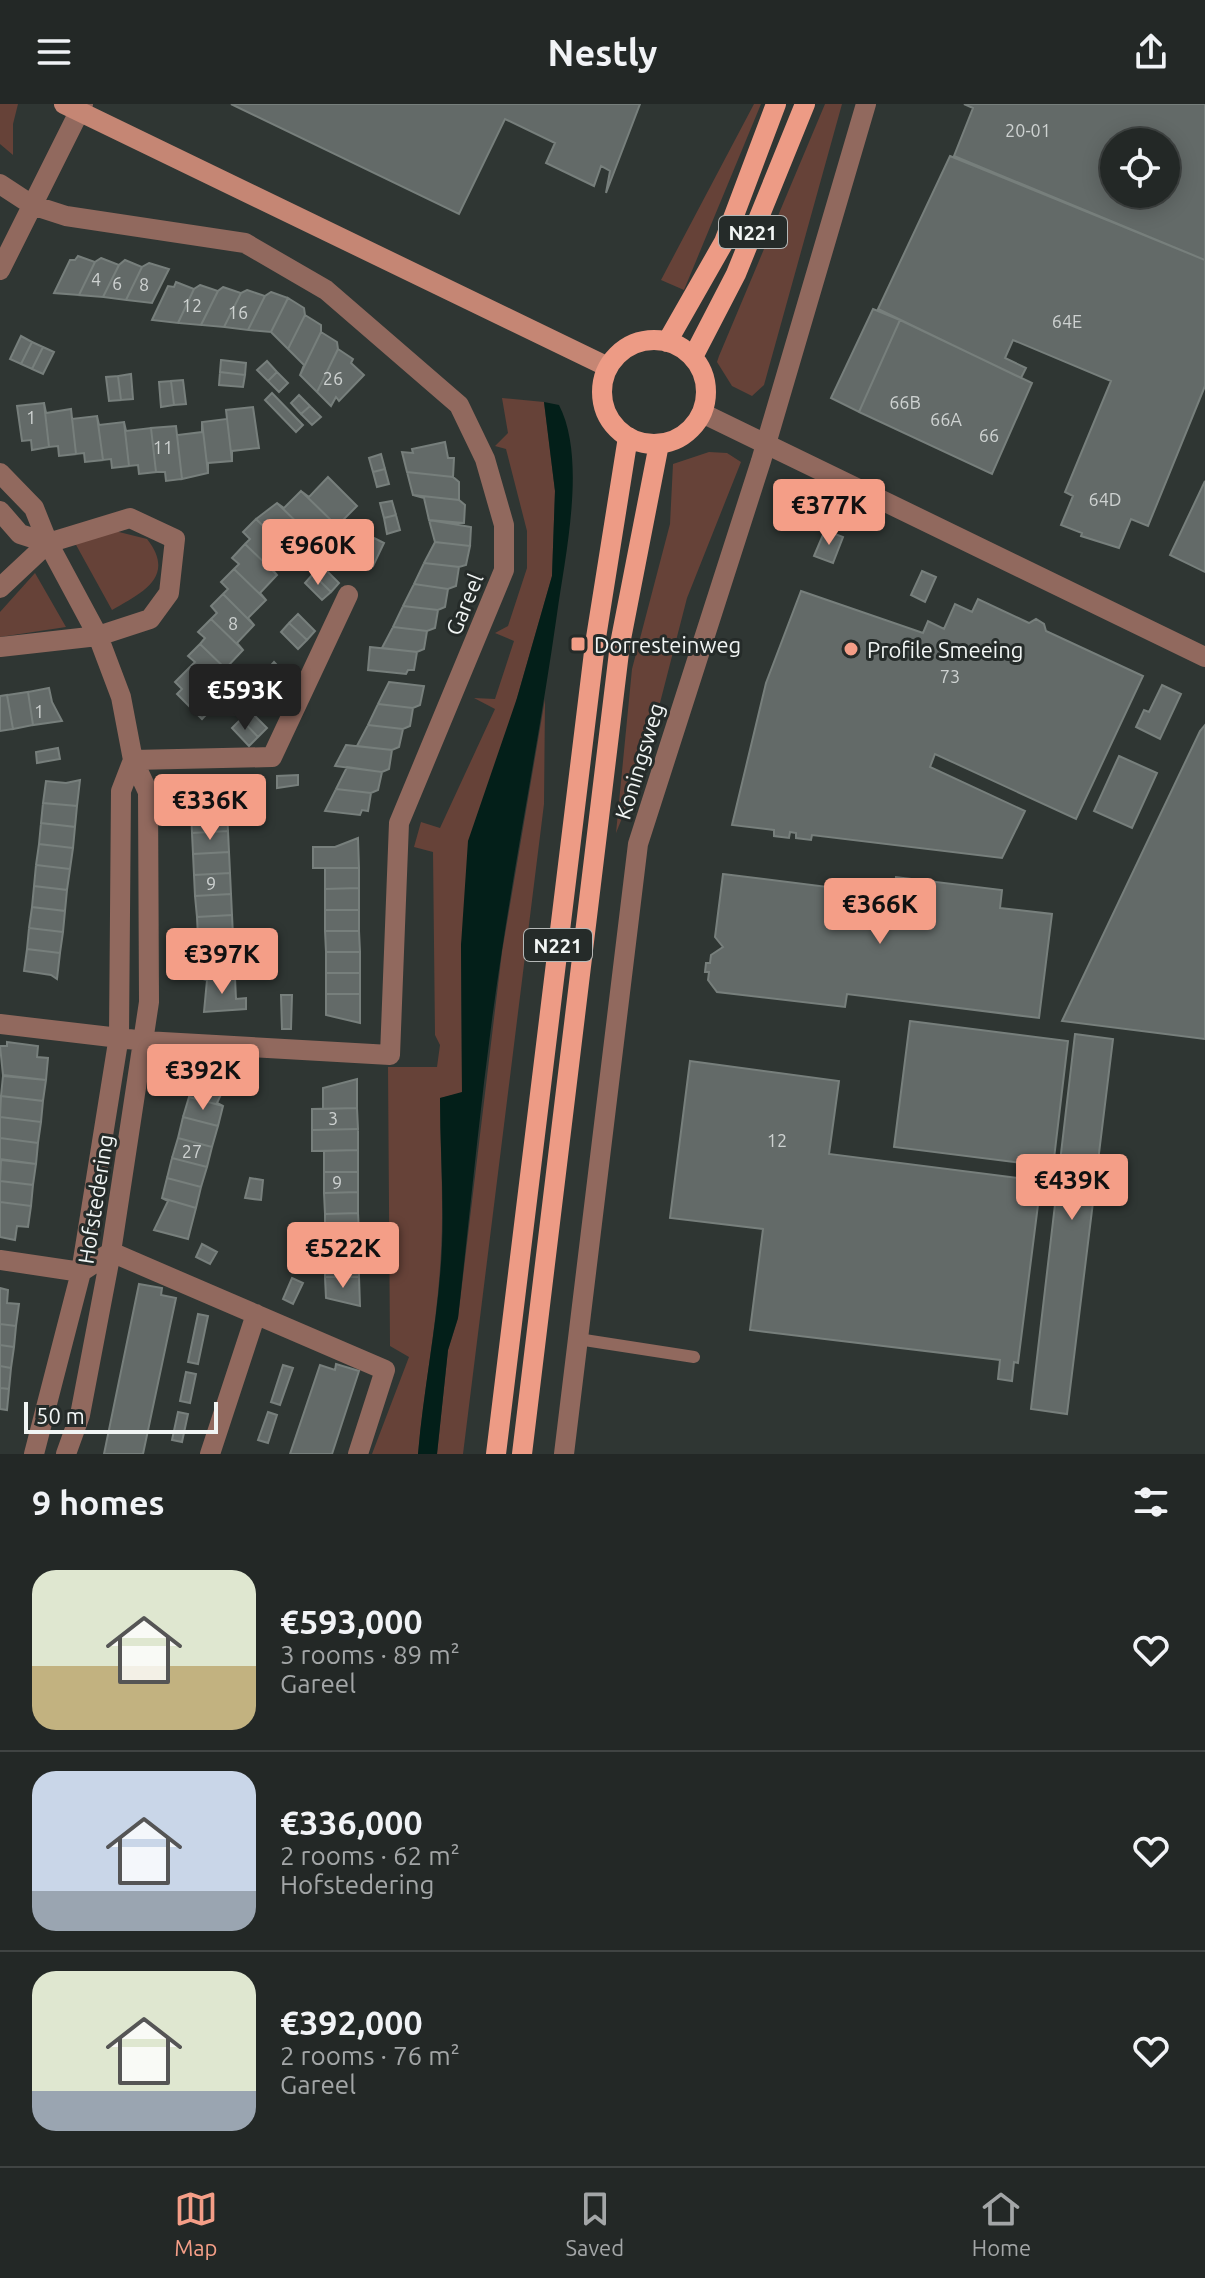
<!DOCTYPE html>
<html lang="en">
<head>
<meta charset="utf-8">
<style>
	body { margin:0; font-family:Ubuntu,sans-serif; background:#2b302e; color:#f1f3f6; height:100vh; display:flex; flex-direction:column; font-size:30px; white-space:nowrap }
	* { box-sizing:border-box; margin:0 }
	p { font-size:26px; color:#a3a6a7 }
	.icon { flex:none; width:44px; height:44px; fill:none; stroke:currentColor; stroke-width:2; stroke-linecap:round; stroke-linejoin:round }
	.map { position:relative; height:1350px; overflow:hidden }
	.details { display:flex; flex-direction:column; background:#232826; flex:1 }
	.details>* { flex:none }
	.fabs { position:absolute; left:1100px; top:24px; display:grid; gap:16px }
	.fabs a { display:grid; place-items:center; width:80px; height:80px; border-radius:50%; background:#232826; box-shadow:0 4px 20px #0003,0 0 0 2px #404443; font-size:40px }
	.scale { position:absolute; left:24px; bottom:20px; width:194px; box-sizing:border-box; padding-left:8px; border:4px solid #f1f5f4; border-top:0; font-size:22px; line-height:28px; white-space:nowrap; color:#f1f5f4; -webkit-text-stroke:6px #252b29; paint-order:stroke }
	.price { position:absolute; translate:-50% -68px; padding:0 18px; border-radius:8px; background:#f49e87; color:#111; font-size:26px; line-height:52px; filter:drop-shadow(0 2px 4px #0008) }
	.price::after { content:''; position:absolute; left:50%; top:48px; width:24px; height:18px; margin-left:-12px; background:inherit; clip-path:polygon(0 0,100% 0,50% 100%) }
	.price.selected { background:#222; color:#fff }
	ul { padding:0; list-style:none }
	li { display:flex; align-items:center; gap:24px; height:200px; padding:0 32px }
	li+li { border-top:2px solid #404443 }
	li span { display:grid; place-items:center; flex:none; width:224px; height:160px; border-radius:24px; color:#555 }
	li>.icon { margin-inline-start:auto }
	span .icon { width:96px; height:96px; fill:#fffc; stroke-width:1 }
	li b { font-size:34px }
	h2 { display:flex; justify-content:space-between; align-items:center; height:96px; padding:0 32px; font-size:34px }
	header { display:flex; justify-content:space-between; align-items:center; height:104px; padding:0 32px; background:#232826; font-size:36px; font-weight:600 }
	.menu { display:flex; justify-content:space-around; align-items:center; height:112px; border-top:2px solid #404443; background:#232826; font-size:22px; color:#a3a6a7 }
	.menu a { display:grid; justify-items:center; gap:4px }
	.menu .selected { color:#f49e87 }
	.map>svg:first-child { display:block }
	.green { fill:#664238 }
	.water { fill:#031f19 }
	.building { fill:#636a68; stroke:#777f7c; stroke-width:2; fill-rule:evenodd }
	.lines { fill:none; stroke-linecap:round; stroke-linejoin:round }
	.lane { stroke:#91695e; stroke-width:12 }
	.street { stroke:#91695e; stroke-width:20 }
	.secondary { stroke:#c58674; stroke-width:20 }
	.primary { stroke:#ed9b85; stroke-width:20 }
	.poi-dot { fill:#f49e87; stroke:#252b29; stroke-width:3 }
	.labels { text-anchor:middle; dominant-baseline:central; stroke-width:6; stroke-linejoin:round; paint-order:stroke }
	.number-label { font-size:18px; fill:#ced2d1 }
	.shield { fill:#252b29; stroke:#b4b8b7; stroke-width:2 }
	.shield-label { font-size:20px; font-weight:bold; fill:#f1f5f4 }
	.street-label { font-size:22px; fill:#f1f5f4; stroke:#252b29 }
	.poi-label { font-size:22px; fill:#f1f5f4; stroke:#252b29; text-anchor:start }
</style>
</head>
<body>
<header><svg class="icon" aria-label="menu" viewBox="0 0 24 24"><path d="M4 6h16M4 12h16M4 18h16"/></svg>Nestly<svg class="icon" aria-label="share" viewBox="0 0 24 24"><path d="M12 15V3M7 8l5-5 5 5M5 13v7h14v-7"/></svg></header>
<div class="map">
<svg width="1205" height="1350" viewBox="0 0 1205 1350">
	<rect width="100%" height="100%" fill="#2f3633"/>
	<path class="green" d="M0 0H18L13 20V51L0 40Z
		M754 0H761L684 186 661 176Z
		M825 0H842L764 281 752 292 732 282 717 258 719 252Z
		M502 294 544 298 555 387 552 472 517 594 461 841 462 989 440 994C440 1045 444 1097 441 1148 438 1216 424 1282 418 1350H372L409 1253 390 1242 388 963H437L440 941 435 931 433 748 414 743 421 718 440 724 495 605 474 594 495 595 514 537 495 529 508 522 527 464V427L506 345 495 342 508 329Z
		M709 348 727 349 741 358 687 494 645 657 616 729 632 565 670 420 673 360Z
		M103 424 147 435C177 473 141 489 112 506L75 439Z
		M35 469 66 523 0 533V508Z
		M545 595 544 700 463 1350H437L448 1246 458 1214 502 848Z"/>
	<path class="water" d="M544 298 559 301C587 355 565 452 557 510 541 623 519 734 502 846 483 968 472 1091 458 1214L448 1246 437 1350H418C424 1280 439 1212 442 1142 444 1093 440 1043 440 994L462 988 461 841 468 737 517 594 552 472 555 387Z"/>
	<path class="building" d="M231 0H640L606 89 610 67 601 62 594 82 546 59 555 39 505 15 459 110Z
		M964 0H1205V156L954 52 973 4ZM1114 38H1166V90H1114Z
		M950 52 1205 156V282L1148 422 1131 415 1119 444 1081 432 1082 429 1061 421 1073 392 1065 388 1111 277 1013 236 1005 254 1026 264 1021 274 878 205Z
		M78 152 95 158 79 191 54 189 70 156H75Z
		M101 154 119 161 103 193 79 191 95 158Z
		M125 156 142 163 126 196 103 193 119 161Z
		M149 159 169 165 152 199 126 196 142 163Z
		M176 178 194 185 178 219 152 216 168 182 174 183Z
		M200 181 218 187 201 221 178 219 194 185Z
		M223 183 241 189 224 223 201 221 218 187Z
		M247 186 265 192 248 226 224 223 241 189Z
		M271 188 288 194 271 228 248 226 265 192Z
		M288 194 304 204 305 211 288 245 271 228Z
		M873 205 900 216 859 308 831 294Z
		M305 211 321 221V228L300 271 304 261 288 245Z
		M900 216 1032 279 992 370 859 308Z
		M321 228 337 238 338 245 317 288 300 271Z
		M21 232 32 238 21 260 10 255Z
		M32 238 43 243 32 265 21 260Z
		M43 243 54 248 43 270 32 265Z
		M338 245 353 255 351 259 364 271 339 297 336 293 331 302 317 288Z
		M221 256 246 259 245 271 220 268Z
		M267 257 277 268 268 277 257 266Z
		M220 268 245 271 243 283 219 281Z
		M277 268 288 279 279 288 268 277Z
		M131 270 133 295 121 296 118 272Z
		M118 272 121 296 109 297 106 273Z
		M183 276 186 300 174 301 171 277Z
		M171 277 174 301 161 303 159 278Z
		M272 289 303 321 296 328 265 296Z
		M299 291 310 302 301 310 291 299Z
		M44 299 49 343 32 346 31 336 22 337 17 302Z
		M44 299 46 309 71 305 76 350 59 352 58 342 49 343Z
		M310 302 321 313 312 321 301 310Z
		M253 303 259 344 232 347V357L226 306Z
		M71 305 72 315 97 312 103 356 85 358 84 349 76 350Z
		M226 306 232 357 208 359V369L202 318 227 315Z
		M97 312 99 321 124 318 129 362 112 364 111 355 103 356Z
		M124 318 126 327 151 324 156 368 139 370 138 361 129 362Z
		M202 318 208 369 182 375 177 331 202 328Z
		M176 322 182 375 166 377 165 368H156L151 324Z
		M445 338 448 354H454L453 373 407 368 402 348 413 349 412 345Z
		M381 350 385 365 373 368 369 354Z
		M385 365 389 380 377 383 373 368Z
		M407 368 453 373 459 378V396L413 391Z
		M328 373 357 402 337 422 301 387 309 393Z
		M1205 377V468L1170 451Z
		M301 387 337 422V423L330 417 313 434 277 399 284 404Z
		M413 391 459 396 465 401 464 419 429 416 424 394Z
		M392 397 396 411 384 414 380 399Z
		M277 399 313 434V435L306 428 288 446 256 415Z
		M396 411 400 426 387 430 384 414Z
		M256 415 288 446 271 464 277 471 245 440 250 435 243 428Z
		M429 416 471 423 470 442 435 438Z
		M825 426 843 433 833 459 814 452Z
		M363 429 374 434 363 456 352 451Z
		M374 434 384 439 373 462 363 456Z
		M435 438 470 442 466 461 459 463 424 459Z
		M245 440 277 471 260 489 266 496 234 465 239 460 232 454Z
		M424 459 459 463 456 482 448 485 414 480Z
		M322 462 339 479 331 488 313 470Z
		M234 465 266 496 248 514 254 521 223 490 228 485 221 478Z
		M922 467 936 473 925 498 911 491Z
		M313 470 331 488 322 496 305 479Z
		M414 480 448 485 445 503 438 506 403 502Z
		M801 487 923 529 928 517 944 525 955 500 972 508 978 495 1029 519 1036 515 1044 520 1046 527 1143 572 1076 715 935 650 930 663 1025 707 1002 754 812 731 811 736 796 734V729L790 728 789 734 774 732V726L732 721 766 579Z
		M223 490 254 521 237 539 243 546 211 515 217 509 211 502Z
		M403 502 438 506 435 524 427 527 393 523Z
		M298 510 315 527 307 536 289 519Z
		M211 515 243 546 226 564 232 571 200 540 205 534 198 528Z
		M289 519 307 536 298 545 281 528Z
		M393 523 427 527 424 545 417 548 382 544Z
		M200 540 232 571 215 588 221 595 189 564 195 558 188 552Z
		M370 543 417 548 414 566H408L406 570 368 566Z
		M274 558 291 576 282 585 265 568Z
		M189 564 221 595 202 615 177 590 182 585 175 578Z
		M265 568 282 585 274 593 256 577Z
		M389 578 424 582 420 601 413 604 378 600Z
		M1162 581 1181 590 1160 635 1136 623 1144 606 1149 608Z
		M49 584 52 598 62 617 33 621 28 588Z
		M28 588 33 621 13 625 7 591Z
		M7 591 13 625 0 627V592Z
		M378 600 413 604 410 622 403 625 368 621Z
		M250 607 267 624 258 633 241 615Z
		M241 615 258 633 249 642 232 624Z
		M368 621 403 625 399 643 392 646 357 642Z
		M1205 621V935L1062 917 1200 627Z
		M346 641 392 646 389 665 382 668 335 662Z
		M58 644 60 655 37 659 36 648Z
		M1119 652 1157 669 1132 724 1094 707Z
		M347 663 382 668 378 686 371 689 336 685Z
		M298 671V681L277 684V672Z
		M222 674 220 705 227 706 191 707 190 675Z
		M80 676 77 702 43 699 46 677 66 679Z
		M336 685 371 689 368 707 362 706 360 711 325 707Z
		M43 699 77 702 75 723 41 719Z
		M227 706 228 727 192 729 191 707Z
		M41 719 75 723 73 744 39 740Z
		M228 727 229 748 193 750 192 729Z
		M358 734 359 764H313V743H335Z
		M39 740 73 744 70 765 36 761Z
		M229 748 230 769 194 771 193 750Z
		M36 761 70 765 67 786 34 782Z
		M325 764H359V784L325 785Z
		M230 769 231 790 195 792 194 771Z
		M723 770 860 787 858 805 874 807 875 802 892 804 896 773 1002 786 1000 804 1052 810 1039 914 847 890 845 903 717 888 708 876 709 868H705L706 859H710L711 851 723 843 715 833Z
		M34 782 67 786 65 807 32 803Z
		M359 784V806H325V785Z
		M231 790 232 811 197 813 195 792Z
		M32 803 65 807 63 828 29 824Z
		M325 806H359V827H325Z
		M232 811 233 832 198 834 197 813Z
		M29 824 63 828 60 849 27 845Z
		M325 827H359L360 848H326Z
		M233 832 234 853 199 855 197 834Z
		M27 845 60 849 57 875 51 871 24 867Z
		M326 848H360V869H326Z
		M234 853 235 874H199V855Z
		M326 869H360V890H326Z
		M199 874H235L236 895 246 894V905L204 908 207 876Z
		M326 890H360V919L326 911Z
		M281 891H292L291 925H282Z
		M910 917 1068 937 1053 1063 894 1043Z
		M1075 930 1113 935 1067 1310 1031 1305Z
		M7 938 38 942 37 953 48 954 46 976 3 971 0 942H7Z
		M690 957 839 977 829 1050 1041 1077 1018 1259 1014 1258 1012 1277 998 1275 1000 1256 750 1226 763 1125 670 1114Z
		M197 962 230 971 217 999 223 1002 189 993Z
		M3 972 46 976 43 997 1 992Z
		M357 975V1004L323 1005V984Z
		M1 992 43 997 41 1018 0 1013Z
		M189 993 223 1002 218 1022 183 1013Z
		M357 1004 358 1025 312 1026V1005Z
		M0 1013 41 1018 38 1039 0 1034Z
		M183 1013 218 1022 212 1043 178 1034Z
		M358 1025V1046L312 1047V1026Z
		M0 1034 38 1039 36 1060 0 1055Z
		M178 1034 212 1043 207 1063 172 1054Z
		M358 1046V1068H324V1047Z
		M172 1054 207 1063 201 1083 167 1074Z
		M1 1056 36 1060 33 1081 0 1077Z
		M324 1068H358V1088L324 1089Z
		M167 1074 201 1083 196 1104 162 1094Z
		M250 1074 263 1076 261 1096 245 1094Z
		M0 1077 33 1081 31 1102 0 1098Z
		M358 1088V1109L325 1110 324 1089Z
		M162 1094 196 1104 188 1135 154 1126 168 1097Z
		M0 1098 31 1102 28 1123 17 1122 15 1136 0 1133Z
		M358 1109 359 1131H325V1110Z
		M325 1131H359V1152H325Z
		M202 1140 217 1148 210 1160 196 1153Z
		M325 1152H359V1173H325Z
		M325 1173H359L360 1202 326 1194Z
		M292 1174 303 1179 293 1200 283 1195Z
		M139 1180 162 1184 161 1191 176 1194 143 1350H104Z
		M0 1184 8 1186 7 1199 19 1200 16 1222 0 1220Z
		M198 1210 208 1212 198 1260 188 1258Z
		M0 1220 16 1222 14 1243 0 1241Z
		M0 1241 14 1243 11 1264 0 1262Z
		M336 1260 359 1267 332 1350H290L320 1261 335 1266Z
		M283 1261 293 1264 280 1301 271 1298Z
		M0 1262 11 1264 9 1285 0 1284Z
		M186 1268 196 1270 190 1299 180 1297Z
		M0 1284 9 1285 7 1306 0 1305Z
		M178 1308 188 1310 182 1338 172 1336Z
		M268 1308 277 1311 268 1339 258 1336Z"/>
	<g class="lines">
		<path class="lane" d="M578 1235 694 1253"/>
		<path class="street" d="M0 80 32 101 66 112 245 139 326 186 459 301 485 355 504 421V466L399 719 390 951 145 937 0 920
			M0 166 83 0
			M702 309 1205 553
			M0 369 34 404 48 439 98 532 121 593 133 656 272 653 348 491
			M0 407 20 430 48 439
			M0 484 48 439 130 414 175 435 169 489 150 515 98 532 0 543
			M0 1156 81 1168 111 1148 385 1266 358 1350
			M34 1350 81 1168 119 932 121 687 133 656 148 688 149 898 111 1148 80 1311 66 1350
			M210 1350 256 1210
			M564 1350 638 740 761 357 866 0"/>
		<path class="secondary" d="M64 0 608 263"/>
		<path class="primary" d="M602 288a52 52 0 1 1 104 0a52 52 0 1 1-104 0Z
			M667 238 724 138 776 0
			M693 253 736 170 805 0
			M496 1350 595 540 628 333
			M522 1350 620 540 659 340"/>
	</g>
	<g class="poi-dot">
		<rect x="570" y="532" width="16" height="16" rx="4"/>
		<circle cx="851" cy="545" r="8"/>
	</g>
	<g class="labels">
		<g class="number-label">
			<text x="1028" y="26">20-01</text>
			<text x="96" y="175">4</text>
			<text x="117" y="179">6</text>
			<text x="144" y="180">8</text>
			<text x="192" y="201">12</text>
			<text x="238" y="208">16</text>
			<text x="1067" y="217">64E</text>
			<text x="333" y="274">26</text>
			<text x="905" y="298">66B</text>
			<text x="31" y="313">1</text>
			<text x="946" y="315">66A</text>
			<text x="989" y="331">66</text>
			<text x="163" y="343">11</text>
			<text x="1105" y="395">64D</text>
			<text x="233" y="519">8</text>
			<text x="950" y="572">73</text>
			<text x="39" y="607">1</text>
			<text x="211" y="779">9</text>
			<text x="333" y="1014">3</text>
			<text x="777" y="1036">12</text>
			<text x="192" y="1047">27</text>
			<text x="337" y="1078">9</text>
		</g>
		<g class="shield">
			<rect x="719" y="112" width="68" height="32" rx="6"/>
			<rect x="524" y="825" width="68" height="32" rx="6"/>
		</g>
		<g class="shield-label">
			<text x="753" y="128">N221</text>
			<text x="558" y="841">N221</text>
		</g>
		<g class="street-label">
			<text transform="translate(464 500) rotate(-68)">Gareel</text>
			<text transform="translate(639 657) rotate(-73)">Koningsweg</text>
			<text transform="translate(95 1095) rotate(-81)">Hofstedering</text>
		</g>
		<g class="poi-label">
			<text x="594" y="540">Dorresteinweg</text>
			<text x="867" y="545">Profile Smeeing</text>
		</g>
	</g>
</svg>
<div class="fabs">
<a><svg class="icon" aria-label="locate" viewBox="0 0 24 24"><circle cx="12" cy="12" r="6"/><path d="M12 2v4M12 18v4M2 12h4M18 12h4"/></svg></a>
</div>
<div class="scale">50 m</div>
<b class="price" style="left:829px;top:443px">€377K</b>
<b class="price" style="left:318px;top:483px">€960K</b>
<b class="price selected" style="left:245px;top:628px">€593K</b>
<b class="price" style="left:210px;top:738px">€336K</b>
<b class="price" style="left:880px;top:842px">€366K</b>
<b class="price" style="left:222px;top:892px">€397K</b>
<b class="price" style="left:203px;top:1008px">€392K</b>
<b class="price" style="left:1072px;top:1118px">€439K</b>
<b class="price" style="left:343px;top:1186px">€522K</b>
</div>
<section class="details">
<h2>9 homes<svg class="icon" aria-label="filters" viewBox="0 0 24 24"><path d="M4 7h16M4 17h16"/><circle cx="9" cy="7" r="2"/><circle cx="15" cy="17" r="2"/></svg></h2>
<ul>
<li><span style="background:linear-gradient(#dfe7d0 60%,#c2b280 0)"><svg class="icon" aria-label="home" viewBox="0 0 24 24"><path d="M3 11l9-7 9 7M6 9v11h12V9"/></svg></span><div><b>€593,000</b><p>3 rooms · 89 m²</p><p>Gareel</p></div><svg class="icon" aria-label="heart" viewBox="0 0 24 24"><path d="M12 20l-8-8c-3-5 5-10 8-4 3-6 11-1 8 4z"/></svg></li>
<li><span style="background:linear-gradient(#c9d6e8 75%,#9aa5b1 0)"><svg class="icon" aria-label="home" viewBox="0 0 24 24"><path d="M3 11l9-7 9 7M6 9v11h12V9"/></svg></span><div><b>€336,000</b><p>2 rooms · 62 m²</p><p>Hofstedering</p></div><svg class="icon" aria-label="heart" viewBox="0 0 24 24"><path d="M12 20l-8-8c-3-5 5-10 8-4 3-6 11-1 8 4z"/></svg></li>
<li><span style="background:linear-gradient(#dfe7d0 75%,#9aa5b1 0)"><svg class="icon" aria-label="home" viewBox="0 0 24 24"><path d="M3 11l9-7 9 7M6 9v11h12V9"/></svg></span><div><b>€392,000</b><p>2 rooms · 76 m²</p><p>Gareel</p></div><svg class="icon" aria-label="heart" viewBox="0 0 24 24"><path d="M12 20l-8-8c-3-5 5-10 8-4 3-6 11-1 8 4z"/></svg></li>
</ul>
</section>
<nav class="menu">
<a class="selected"><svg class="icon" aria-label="map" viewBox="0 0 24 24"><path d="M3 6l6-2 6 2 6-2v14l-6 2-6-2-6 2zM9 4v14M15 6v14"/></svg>Map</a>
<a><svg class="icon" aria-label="saved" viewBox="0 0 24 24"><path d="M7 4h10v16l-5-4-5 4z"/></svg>Saved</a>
<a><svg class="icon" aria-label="home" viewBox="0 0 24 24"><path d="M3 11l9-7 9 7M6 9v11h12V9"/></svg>Home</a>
</nav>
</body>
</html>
